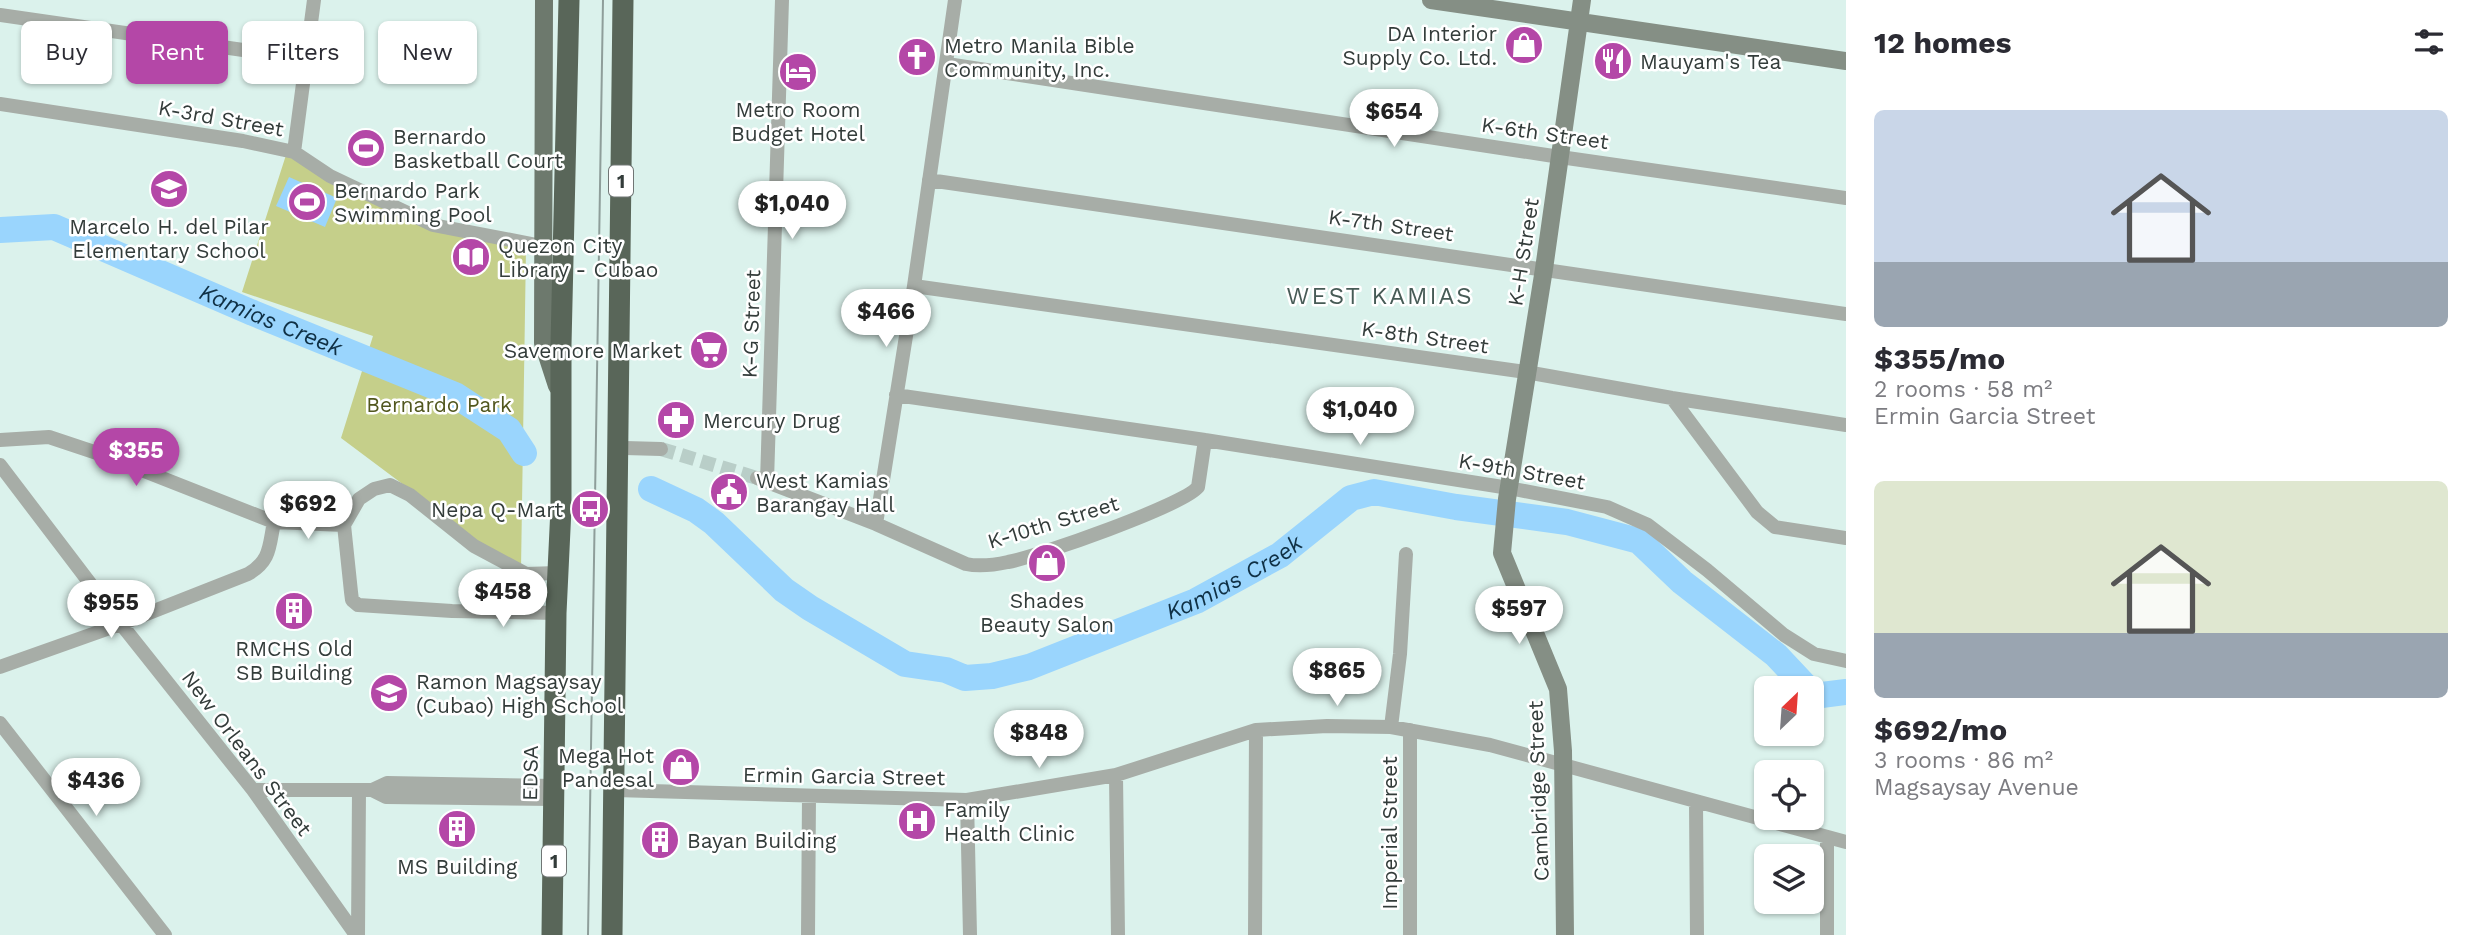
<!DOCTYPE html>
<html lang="en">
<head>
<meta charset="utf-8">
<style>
	body { margin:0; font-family:"Work Sans",sans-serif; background:#f7f7f7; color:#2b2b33; height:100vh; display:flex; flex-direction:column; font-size:26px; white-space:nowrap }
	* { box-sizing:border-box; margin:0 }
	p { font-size:23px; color:#7c7c81 }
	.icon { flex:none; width:38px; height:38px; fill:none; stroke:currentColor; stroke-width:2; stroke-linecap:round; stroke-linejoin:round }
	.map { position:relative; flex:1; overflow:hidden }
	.drawer { display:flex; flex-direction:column; background:#fff; width:630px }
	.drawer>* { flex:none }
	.banner { position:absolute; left:21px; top:21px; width:665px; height:63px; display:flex; gap:14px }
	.needle { width:46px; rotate:25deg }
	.controls { position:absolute; left:1754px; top:676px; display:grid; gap:14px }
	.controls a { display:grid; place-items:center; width:70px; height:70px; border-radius:10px; background:#fff; box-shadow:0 2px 5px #0004; font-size:35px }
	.price { position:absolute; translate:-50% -60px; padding:0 16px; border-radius:24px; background:#fff; color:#222; font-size:23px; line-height:46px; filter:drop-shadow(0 2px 4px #0008) }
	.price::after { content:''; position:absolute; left:50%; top:42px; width:21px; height:16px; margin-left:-10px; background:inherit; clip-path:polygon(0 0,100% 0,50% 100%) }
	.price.selected { background:#b447a7; color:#fff }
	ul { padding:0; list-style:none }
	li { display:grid; align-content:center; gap:14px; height:371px; padding:0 28px }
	li span { display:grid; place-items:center; height:217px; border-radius:10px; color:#555 }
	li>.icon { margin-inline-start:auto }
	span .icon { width:126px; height:126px; fill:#fffc; stroke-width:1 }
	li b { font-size:30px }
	h2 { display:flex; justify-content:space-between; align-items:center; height:84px; padding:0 28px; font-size:30px }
	.pill { padding:0 24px; border-radius:10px; background:#fff; box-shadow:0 2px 5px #0004; font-size:24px; line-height:63px }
	.pill.selected { background:#b447a7; color:#fff }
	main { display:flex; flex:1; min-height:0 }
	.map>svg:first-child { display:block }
	.green { fill:#c5cf8a }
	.water { fill:#9ad5fd }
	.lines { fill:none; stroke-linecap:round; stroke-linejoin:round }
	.river { stroke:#9ad5fd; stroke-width:26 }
	.street-tunnel { stroke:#b9cec8; stroke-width:14; stroke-dasharray:14 7; stroke-linecap:butt }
	.street { stroke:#a7ada7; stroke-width:14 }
	.secondary { stroke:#858f85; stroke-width:18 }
	.primary { stroke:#6d796d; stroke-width:18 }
	.highway { stroke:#596659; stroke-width:21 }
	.tram { stroke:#8e9e9a; stroke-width:2 }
	.labels { text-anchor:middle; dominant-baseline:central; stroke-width:5; stroke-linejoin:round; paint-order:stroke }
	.shield { fill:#fff; stroke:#707675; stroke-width:2 }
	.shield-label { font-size:19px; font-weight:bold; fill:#333c3a }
	.poi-label { font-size:21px; fill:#333c3a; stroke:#fff; text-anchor:start }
	.street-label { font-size:21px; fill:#333c3a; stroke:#fff }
	.park-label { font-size:21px; fill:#51571e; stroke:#fff }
	.water-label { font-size:23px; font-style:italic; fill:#0f3045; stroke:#fff }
	.quarter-label { font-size:24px; letter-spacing:2px; fill:#475b56; stroke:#fff }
</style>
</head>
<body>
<main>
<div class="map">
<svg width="1846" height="935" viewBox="0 0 1846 935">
	<rect width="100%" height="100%" fill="#dbf2ec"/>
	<path class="green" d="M286 155 414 224 526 248 521 569 477 545 460 527 341 438 373 336 242 292Z"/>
	<path class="water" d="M289 177 337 198 325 227 276 206Z"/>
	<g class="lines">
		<g class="river">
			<path id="s1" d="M0 230 54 227 253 313 455 395 509 430 524 453"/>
			<path id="s2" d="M651 489 696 510 714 523 784 590 810 608 905 664 946 670 965 678 992 676 1029 667 1196 601 1280 555 1351 498 1374 492 1456 507 1567 522 1639 541 1682 582 1776 655 1807 688"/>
			<path d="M1811 692 1814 696 1846 692"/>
		</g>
		<path class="street-tunnel" d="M661 449 757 478"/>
		<path class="street" d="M0 15 306 59
			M947 64 1560 157 1846 198
			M0 104 243 141 294 152 330 176 433 225 542 246
			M294 152 314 0
			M929 180 1846 314
			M914 286 1526 372 1672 398 1846 425
			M896 395 1205 440 1509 488 1607 507 1648 525 1707 570 1784 635 1814 654 1846 661
			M1672 398 1757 512 1775 527 1846 538
			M0 440 49 437 106 456 274 522 344 525
			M625 448 661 449
			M0 465 121 624 253 790 356 935
			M757 478 876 524 966 564C980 567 994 565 1008 562 1037 557 1184 505 1198 487L1205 440
			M767 481 782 0
			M876 524 914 286 955 0
			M344 525 351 592 352 600 358 605 452 611 556 613
			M344 525 359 499 374 489 390 485 410 495 474 546 526 574 557 573
			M0 667 121 624 248 574C271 561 269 546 274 522
			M0 723 165 935
			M1391 727 1400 654 1406 554
			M1410 730V935
			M1116 775 1118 935
			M253 790H372L387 783 555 786
			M372 790 386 797 555 799
			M615 790 967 800 1116 775 1256 730 1327 726 1391 727 1490 745 1846 842
			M967 800 970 935
			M1696 802 1697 935
			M1827 837V935
			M358 935 359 790
			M808 935 809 796
			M1255 935 1256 730"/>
		<path class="secondary" d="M1431 0 1846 61
			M1565 935 1563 751 1558 689 1502 553 1507 499 1544 269 1582 0"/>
		<path class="primary" d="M544 0 543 343 557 386"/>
		<path class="highway" d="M552 935 556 613 561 508V345L569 0
			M612 935 623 0"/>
		<path class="tram" d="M588 935 603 0"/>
	</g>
	<defs>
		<symbol id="shop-disc" viewBox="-11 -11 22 22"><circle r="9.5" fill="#b447a7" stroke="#fff"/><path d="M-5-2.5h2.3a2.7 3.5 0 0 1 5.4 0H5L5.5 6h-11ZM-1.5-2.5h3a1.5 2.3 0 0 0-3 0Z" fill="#fff"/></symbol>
		<symbol id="church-disc" viewBox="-11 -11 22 22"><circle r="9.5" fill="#b447a7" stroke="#fff"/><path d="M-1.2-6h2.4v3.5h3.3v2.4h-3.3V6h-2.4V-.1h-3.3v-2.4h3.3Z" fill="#fff"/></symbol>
		<symbol id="restaurant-disc" viewBox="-11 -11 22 22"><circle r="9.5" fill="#b447a7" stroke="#fff"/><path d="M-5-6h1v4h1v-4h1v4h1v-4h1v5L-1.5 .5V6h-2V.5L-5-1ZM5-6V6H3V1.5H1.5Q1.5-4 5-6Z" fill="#fff"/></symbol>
		<symbol id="hotel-disc" viewBox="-11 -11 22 22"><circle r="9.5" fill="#b447a7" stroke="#fff"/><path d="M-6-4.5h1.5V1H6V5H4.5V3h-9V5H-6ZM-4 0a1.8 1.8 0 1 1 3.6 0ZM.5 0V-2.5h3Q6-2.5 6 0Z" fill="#fff"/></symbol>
		<symbol id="stadium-disc" viewBox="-11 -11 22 22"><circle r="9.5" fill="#b447a7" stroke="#fff"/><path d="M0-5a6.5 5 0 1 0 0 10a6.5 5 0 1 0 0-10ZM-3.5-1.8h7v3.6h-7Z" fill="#fff"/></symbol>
		<symbol id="school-disc" viewBox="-11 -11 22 22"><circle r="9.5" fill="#b447a7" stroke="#fff"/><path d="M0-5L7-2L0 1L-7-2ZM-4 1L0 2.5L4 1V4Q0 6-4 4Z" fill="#fff"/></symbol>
		<symbol id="library-disc" viewBox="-11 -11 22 22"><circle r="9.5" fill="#b447a7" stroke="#fff"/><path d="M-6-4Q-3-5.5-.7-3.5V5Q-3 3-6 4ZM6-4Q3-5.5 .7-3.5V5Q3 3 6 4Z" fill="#fff"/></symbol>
		<symbol id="supermarket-disc" viewBox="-11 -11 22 22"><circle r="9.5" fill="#b447a7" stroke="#fff"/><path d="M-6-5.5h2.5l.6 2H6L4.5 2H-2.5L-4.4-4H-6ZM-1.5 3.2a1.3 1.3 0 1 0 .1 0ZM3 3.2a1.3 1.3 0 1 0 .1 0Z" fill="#fff"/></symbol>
		<symbol id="pharmacy-disc" viewBox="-11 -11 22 22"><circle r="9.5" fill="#b447a7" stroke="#fff"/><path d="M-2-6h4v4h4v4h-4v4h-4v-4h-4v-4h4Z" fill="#fff"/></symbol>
		<symbol id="civic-disc" viewBox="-11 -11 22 22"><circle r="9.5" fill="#b447a7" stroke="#fff"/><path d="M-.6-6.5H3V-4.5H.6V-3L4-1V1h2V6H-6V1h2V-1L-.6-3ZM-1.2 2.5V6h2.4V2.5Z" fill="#fff"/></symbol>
		<symbol id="bus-disc" viewBox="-11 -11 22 22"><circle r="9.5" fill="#b447a7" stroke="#fff"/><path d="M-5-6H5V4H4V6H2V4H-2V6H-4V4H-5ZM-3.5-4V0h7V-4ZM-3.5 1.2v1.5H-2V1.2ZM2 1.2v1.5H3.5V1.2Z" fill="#fff"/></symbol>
		<symbol id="building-disc" viewBox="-11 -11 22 22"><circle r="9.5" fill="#b447a7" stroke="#fff"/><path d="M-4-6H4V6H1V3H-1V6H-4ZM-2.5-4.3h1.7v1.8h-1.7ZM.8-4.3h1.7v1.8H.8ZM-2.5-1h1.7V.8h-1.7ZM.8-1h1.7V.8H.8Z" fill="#fff"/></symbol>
		<symbol id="hospital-disc" viewBox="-11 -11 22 22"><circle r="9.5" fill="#b447a7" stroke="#fff"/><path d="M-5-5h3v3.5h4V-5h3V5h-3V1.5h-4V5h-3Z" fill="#fff"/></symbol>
	</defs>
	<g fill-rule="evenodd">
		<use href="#shop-disc" x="1502" y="23" width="44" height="44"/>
		<use href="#church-disc" x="895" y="35" width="44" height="44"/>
		<use href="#restaurant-disc" x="1591" y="39" width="44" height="44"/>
		<use href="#hotel-disc" x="776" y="50" width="44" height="44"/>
		<use href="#stadium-disc" x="344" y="126" width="44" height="44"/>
		<use href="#school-disc" x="147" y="167" width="44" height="44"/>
		<use href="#stadium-disc" x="285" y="180" width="44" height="44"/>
		<use href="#library-disc" x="449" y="235" width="44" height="44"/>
		<use href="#supermarket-disc" x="687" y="328" width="44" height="44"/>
		<use href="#pharmacy-disc" x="654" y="398" width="44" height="44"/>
		<use href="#civic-disc" x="707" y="470" width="44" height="44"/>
		<use href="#bus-disc" x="568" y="487" width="44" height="44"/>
		<use href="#shop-disc" x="1025" y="541" width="44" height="44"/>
		<use href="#building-disc" x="272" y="589" width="44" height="44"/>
		<use href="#school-disc" x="367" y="671" width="44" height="44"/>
		<use href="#shop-disc" x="659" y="745" width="44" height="44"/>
		<use href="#hospital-disc" x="895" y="799" width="44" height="44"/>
		<use href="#building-disc" x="435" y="807" width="44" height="44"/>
		<use href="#building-disc" x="638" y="818" width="44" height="44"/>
	</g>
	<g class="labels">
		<g class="shield">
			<rect x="609" y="165.5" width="24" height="31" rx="5"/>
			<rect x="542" y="845.5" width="24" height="31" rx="5"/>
		</g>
		<g class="shield-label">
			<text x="621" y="181">1</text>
			<text x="554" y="861">1</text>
		</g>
		<g class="poi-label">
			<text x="1497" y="33" text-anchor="end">DA Interior<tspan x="1497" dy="24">Supply Co. Ltd.</tspan></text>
			<text x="944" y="45">Metro Manila Bible<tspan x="944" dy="24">Community, Inc.</tspan></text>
			<text x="1640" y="61">Mauyam's Tea</text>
			<text x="798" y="109" text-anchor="middle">Metro Room<tspan x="798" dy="24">Budget Hotel</tspan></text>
			<text x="393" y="136">Bernardo<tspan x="393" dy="24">Basketball Court</tspan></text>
			<text x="334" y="190">Bernardo Park<tspan x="334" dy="24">Swimming Pool</tspan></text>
			<text x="169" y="226" text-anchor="middle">Marcelo H. del Pilar<tspan x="169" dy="24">Elementary School</tspan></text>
			<text x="498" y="245">Quezon City<tspan x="498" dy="24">Library - Cubao</tspan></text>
			<text x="682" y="350" text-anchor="end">Savemore Market</text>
			<text x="703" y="420">Mercury Drug</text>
			<text x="756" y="480">West Kamias<tspan x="756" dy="24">Barangay Hall</tspan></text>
			<text x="563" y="509" text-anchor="end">Nepa Q-Mart</text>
			<text x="1047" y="600" text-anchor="middle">Shades<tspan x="1047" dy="24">Beauty Salon</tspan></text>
			<text x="294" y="648" text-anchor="middle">RMCHS Old<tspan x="294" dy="24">SB Building</tspan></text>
			<text x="416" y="681">Ramon Magsaysay<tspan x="416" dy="24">(Cubao) High School</tspan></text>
			<text x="654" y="755" text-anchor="end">Mega Hot<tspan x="654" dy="24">Pandesal</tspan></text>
			<text x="944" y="809">Family<tspan x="944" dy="24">Health Clinic</tspan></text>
			<text x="687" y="840">Bayan Building</text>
			<text x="457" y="866" text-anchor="middle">MS Building</text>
		</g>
		<g class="street-label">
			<text transform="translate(221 118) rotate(10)">K-3rd Street</text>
			<text transform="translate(1545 133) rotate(8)">K-6th Street</text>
			<text transform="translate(1391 225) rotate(8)">K-7th Street</text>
			<text transform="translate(1523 252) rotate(-81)">K-H Street</text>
			<text transform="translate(751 324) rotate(-88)">K-G Street</text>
			<text transform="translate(1425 337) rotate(8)">K-8th Street</text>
			<text transform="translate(1522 471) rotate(10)">K-9th Street</text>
			<text transform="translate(1053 522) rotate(-17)">K-10th Street</text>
			<text transform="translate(247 753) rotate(53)">New Orleans Street</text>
			<text transform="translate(530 773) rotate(-89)">EDSA</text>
			<text transform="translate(844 776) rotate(1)">Ermin Garcia Street</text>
			<text transform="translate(1538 791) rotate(-92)">Cambridge Street</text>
			<text transform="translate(1389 833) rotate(-90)">Imperial Street</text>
		</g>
		<g class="park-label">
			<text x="439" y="404">Bernardo Park</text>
		</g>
		<g class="water-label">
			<text stroke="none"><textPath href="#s1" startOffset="290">Kamias Creek</textPath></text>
			<text stroke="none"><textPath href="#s2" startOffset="662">Kamias Creek</textPath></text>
		</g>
		<g class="quarter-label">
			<text x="1380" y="296">WEST KAMIAS</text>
		</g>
	</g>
</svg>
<div class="controls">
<a><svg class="needle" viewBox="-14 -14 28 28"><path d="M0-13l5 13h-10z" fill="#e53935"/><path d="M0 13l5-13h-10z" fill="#7c7c81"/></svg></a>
<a><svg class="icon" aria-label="locate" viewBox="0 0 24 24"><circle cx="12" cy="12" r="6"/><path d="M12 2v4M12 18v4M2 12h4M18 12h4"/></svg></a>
<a><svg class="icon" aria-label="layers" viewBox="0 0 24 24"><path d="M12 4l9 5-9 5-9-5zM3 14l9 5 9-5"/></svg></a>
</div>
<b class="price" style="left:1394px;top:149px">$654</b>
<b class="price" style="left:792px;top:241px">$1,040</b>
<b class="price" style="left:886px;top:349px">$466</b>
<b class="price" style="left:1360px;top:447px">$1,040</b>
<b class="price selected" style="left:136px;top:488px">$355</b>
<b class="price" style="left:308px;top:541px">$692</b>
<b class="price" style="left:503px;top:629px">$458</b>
<b class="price" style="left:111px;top:640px">$955</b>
<b class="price" style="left:1519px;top:646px">$597</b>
<b class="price" style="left:1337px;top:708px">$865</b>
<b class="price" style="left:1039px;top:770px">$848</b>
<b class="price" style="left:96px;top:818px">$436</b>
<div class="banner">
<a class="pill">Buy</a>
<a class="pill selected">Rent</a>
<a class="pill">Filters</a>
<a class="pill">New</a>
</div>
</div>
<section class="drawer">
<h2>12 homes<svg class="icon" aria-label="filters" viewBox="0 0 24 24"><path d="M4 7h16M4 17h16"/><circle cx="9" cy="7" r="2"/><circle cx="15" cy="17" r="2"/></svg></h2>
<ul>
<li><span style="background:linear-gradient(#c9d6e8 70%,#9aa5b1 0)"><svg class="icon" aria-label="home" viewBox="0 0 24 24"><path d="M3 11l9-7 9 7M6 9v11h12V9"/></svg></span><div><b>$355/mo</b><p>2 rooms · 58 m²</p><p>Ermin Garcia Street</p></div></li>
<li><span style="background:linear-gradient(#dfe7d0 70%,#9aa5b1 0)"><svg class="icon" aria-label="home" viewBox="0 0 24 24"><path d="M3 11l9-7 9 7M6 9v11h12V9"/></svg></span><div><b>$692/mo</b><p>3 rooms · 86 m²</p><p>Magsaysay Avenue</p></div></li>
</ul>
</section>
</main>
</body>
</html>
